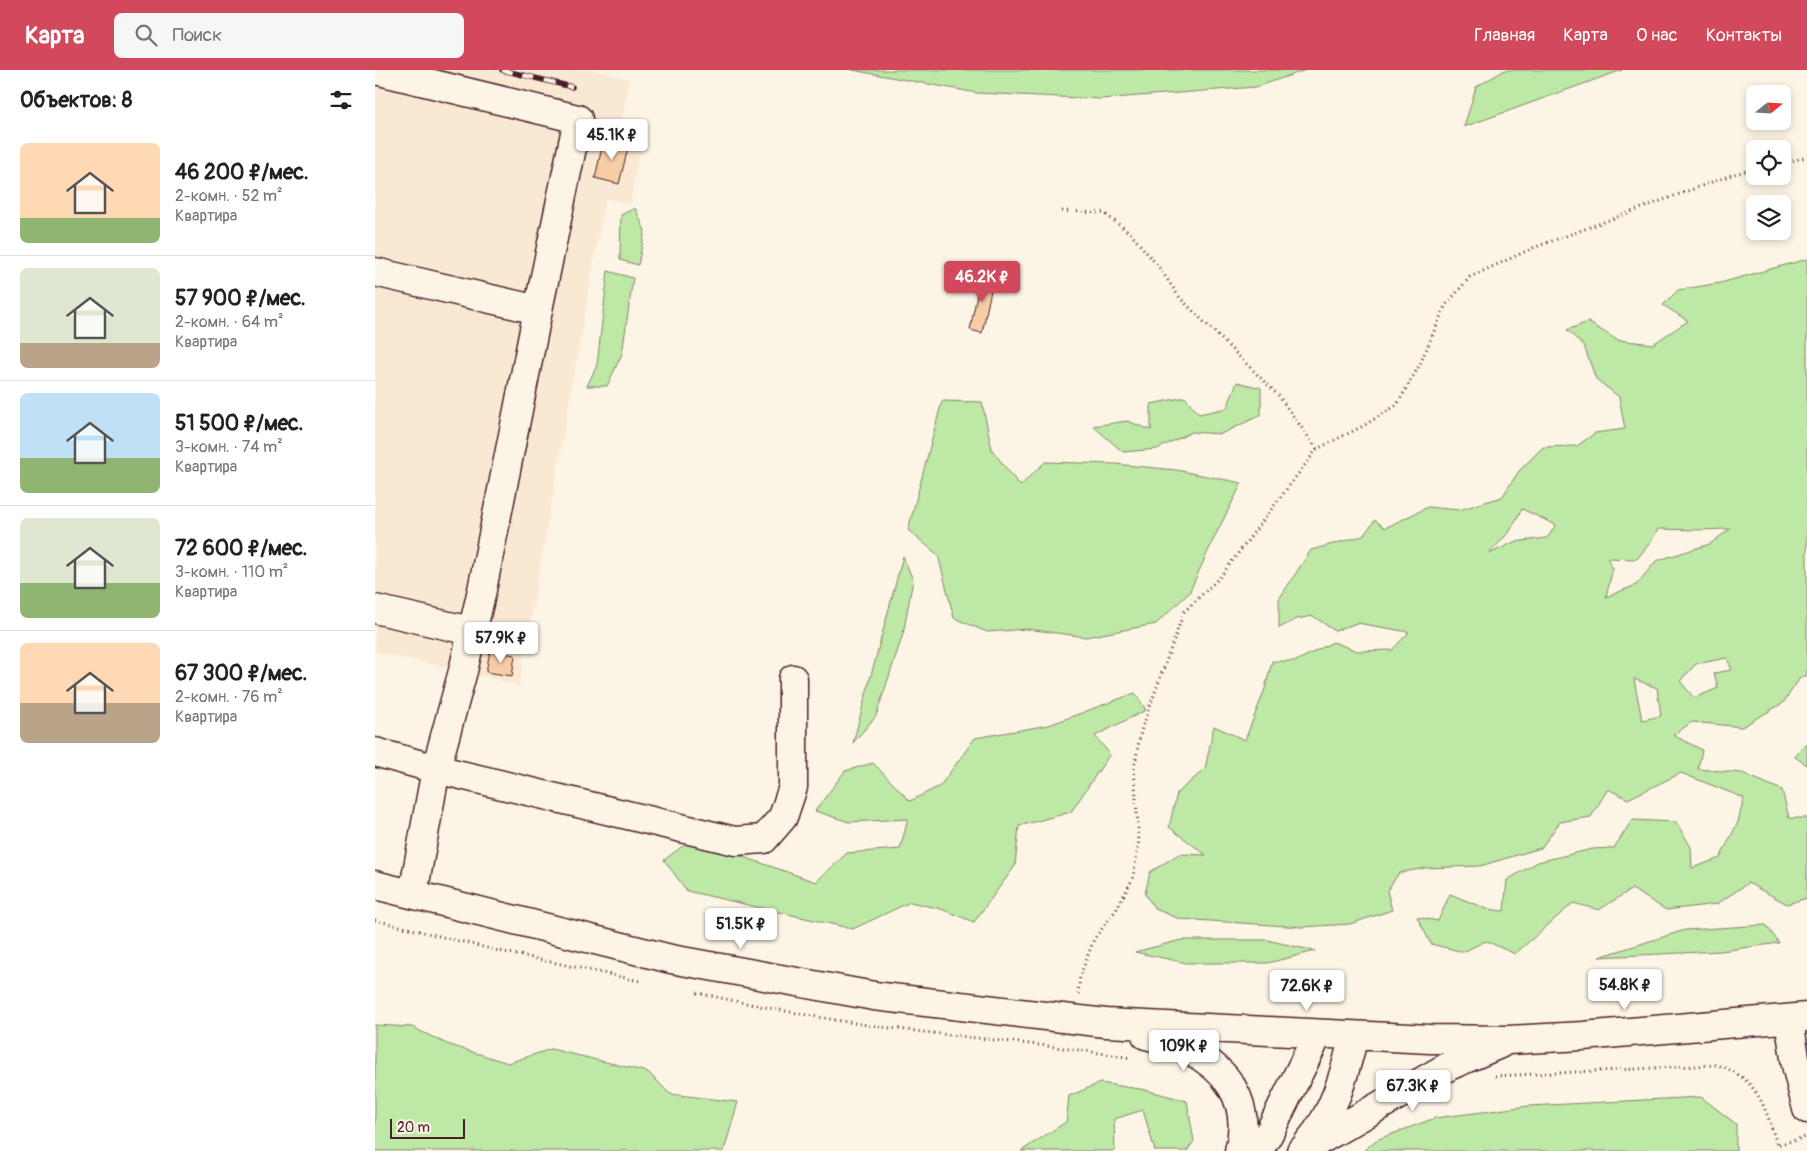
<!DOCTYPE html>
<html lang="ru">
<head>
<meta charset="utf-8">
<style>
	body { margin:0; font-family:Pangolin,sans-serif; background:#f6f6f6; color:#202124; height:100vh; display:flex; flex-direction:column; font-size:19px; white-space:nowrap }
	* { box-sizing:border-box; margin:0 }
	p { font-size:16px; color:#757577 }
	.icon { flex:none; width:28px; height:28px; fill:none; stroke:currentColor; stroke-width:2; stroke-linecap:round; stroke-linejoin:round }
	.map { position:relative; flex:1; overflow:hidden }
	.sheet { display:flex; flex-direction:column; background:#fff; width:375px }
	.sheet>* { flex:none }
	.needle { width:32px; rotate:72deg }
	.buttons { position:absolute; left:1371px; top:15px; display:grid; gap:10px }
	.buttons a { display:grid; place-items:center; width:45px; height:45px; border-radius:8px; background:#fff; box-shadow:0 2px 8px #0003; font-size:25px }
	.scale { position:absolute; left:15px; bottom:12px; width:75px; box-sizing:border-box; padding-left:5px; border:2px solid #4a1f2b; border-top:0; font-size:14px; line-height:18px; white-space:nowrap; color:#4a1f2b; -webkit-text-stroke:4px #fcf5e5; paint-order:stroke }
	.price { position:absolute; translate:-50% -42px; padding:0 11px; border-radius:5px; background:#fff; color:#222; font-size:16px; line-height:32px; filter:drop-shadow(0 1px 2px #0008) }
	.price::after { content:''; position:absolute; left:50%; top:30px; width:15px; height:11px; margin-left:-8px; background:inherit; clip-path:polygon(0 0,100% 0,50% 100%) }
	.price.on { background:#d1495b; color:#fff }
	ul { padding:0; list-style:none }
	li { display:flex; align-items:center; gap:15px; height:125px; padding:0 20px }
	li+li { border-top:1px solid #e0e0e0 }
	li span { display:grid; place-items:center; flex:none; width:140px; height:100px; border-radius:8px; color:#555 }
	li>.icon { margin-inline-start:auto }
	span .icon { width:60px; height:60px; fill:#fffc; stroke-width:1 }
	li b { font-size:21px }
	h2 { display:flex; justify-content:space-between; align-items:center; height:60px; padding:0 20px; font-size:21px }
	header { display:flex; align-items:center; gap:30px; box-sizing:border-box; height:70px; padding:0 25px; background:#d1495b; color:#fff }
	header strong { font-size:24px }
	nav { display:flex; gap:28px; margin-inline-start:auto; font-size:18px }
	.search { width:350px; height:45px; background:#f6f6f6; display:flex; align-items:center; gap:12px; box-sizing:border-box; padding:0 18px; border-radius:8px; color:#757577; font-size:19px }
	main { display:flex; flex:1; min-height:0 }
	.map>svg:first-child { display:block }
	.built { fill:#fae9d2 }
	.green { fill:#bde8a6; stroke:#848468; fill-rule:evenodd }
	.building { fill:#f7cda6; stroke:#4a1f2b }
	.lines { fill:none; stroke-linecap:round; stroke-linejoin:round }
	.minor-casing { stroke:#4a1f2b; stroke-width:31 }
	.path { stroke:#4a1f2b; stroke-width:3; stroke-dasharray:1 4; stroke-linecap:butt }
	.minor { stroke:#fcf5e5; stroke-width:28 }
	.rail-casing { stroke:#4a1f2b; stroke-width:5.5 }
	.rail { stroke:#fcf5e5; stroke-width:4; stroke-dasharray:11; stroke-linecap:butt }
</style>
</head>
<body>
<header>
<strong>Карта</strong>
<div class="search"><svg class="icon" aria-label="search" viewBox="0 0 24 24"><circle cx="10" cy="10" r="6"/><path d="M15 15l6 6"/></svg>Поиск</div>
<nav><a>Главная</a><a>Карта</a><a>О нас</a><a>Контакты</a></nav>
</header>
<main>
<section class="sheet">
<h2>Объектов: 8<svg class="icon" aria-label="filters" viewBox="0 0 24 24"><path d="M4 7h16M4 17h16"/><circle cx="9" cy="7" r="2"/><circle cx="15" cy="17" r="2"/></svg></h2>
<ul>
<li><span style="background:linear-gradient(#ffd9b3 75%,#8fb573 0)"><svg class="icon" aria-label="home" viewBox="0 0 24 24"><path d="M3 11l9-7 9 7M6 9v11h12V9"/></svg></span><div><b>46 200 ₽/мес.</b><p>2-комн. · 52 m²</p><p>Квартира</p></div></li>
<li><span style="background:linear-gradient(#dfe7d0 75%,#b9a48a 0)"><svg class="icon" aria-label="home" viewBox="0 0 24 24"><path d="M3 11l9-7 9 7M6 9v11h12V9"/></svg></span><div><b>57 900 ₽/мес.</b><p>2-комн. · 64 m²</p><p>Квартира</p></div></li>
<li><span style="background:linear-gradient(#bfe0f5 65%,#8fb573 0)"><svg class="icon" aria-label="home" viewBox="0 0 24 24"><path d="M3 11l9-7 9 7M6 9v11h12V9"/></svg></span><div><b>51 500 ₽/мес.</b><p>3-комн. · 74 m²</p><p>Квартира</p></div></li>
<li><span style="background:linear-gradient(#dfe7d0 65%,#8fb573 0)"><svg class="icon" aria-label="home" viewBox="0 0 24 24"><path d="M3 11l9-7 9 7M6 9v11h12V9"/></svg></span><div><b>72 600 ₽/мес.</b><p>3-комн. · 110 m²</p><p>Квартира</p></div></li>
<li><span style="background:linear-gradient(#ffd9b3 60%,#b9a48a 0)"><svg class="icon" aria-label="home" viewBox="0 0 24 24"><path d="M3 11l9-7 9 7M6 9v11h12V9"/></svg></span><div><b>67 300 ₽/мес.</b><p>2-комн. · 76 m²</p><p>Квартира</p></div></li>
</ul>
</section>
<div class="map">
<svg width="1432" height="1081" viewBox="0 0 1432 1081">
	<rect width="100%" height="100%" fill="#fcf5e5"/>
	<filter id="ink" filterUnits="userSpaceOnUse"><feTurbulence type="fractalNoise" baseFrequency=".02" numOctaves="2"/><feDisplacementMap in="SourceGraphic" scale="10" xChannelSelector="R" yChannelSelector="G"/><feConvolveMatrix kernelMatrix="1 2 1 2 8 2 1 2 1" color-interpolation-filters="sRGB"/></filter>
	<g filter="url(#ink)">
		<path class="built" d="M0 0H218L255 9 247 51 269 59 255 134 230 129 144 616 88 601 0 582Z"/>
		<path class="green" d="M477 0H931L881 17 725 29 602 23Z
			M1130 0H1247L1089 57 1101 17Z
			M260 138 270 161 263 195 245 190 246 145Z
			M1432 189V605L1425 608 1408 633 1367 657 1317 652 1298 665 1327 680 1323 699 1367 703 1407 720 1414 748H1432V828L1412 834 1373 813 1342 834 1291 840 1257 819 1224 840 1198 833 1140 884 1111 871 1088 882 1056 874 1042 847 1063 851 1075 824 1112 839 1129 841 1132 810 1163 792 1217 779 1239 778 1257 750 1301 752 1316 777 1317 798 1345 788 1363 752 1369 728 1306 703 1253 729 1233 719 1216 747 1185 752 1166 778 1105 796 1050 798 1024 803 1012 821 1017 840 975 854 927 857 805 849 780 839 770 824 775 802 804 784 831 785 794 757 802 723 830 699 839 656 870 670 890 619 897 591H921L958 572 982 581 1017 580 1034 562 982 553 960 561 938 546 922 549 904 558V529L936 480 988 466 1000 450 1010 458 1053 437 1084 440 1127 427 1144 401 1168 377 1202 376 1220 363 1250 359 1244 327 1221 309 1209 276 1192 260 1213 252 1242 270 1278 274 1313 251 1288 235 1303 220 1345 213ZM1147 439 1181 455 1172 468 1139 472 1114 484 1135 461ZM1283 459 1320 460 1355 459 1335 474 1281 491 1261 515 1231 527 1238 498 1232 488 1262 489 1275 473ZM1352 588 1357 600 1339 603 1343 618 1319 628 1305 611 1321 594ZM1259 609 1282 618 1286 646 1267 650Z
			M233 201 258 208 247 284 232 316H212L222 295Z
			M862 312 886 318V345L846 364 817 362 782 379 748 382 718 356 752 351 776 360V334L810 327 824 344 852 338Z
			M567 331 607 332 617 380 645 416 670 392 740 394 801 400 867 413 840 466 814 523 781 554 711 567 652 559 612 562 579 548 563 485 533 460Z
			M528 486 538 510 528 564 501 646 478 673Z
			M760 623 771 640 720 666 735 684 696 742 644 756 640 796 599 852 566 839 535 832 478 859 312 821 289 790 317 769 441 812 472 783 525 779 533 749 474 752 440 741 470 701 498 693 535 731 565 716 600 668 674 655Z
			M1432 675V695L1420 687 1429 676Z
			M1391 855 1404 873 1346 881 1224 887 1310 860Z
			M806 870H892L940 881 893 893H811L760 882Z
			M0 955 37 957 72 974 133 993 176 979 273 1002 295 1024 363 1032 349 1081H0Z
			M725 1013 771 1020 812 1031 819 1071 812 1081H780L768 1040 739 1049 740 1081H646L691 1052 694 1026Z
			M1326 1027 1361 1054V1081H988L1001 1070 1060 1048 1154 1036Z"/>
		<path class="building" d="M229 68 254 74 244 114 220 108Z
			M606 204 619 206 607 263 595 260Z
			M115 581 140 585 137 606 111 602Z"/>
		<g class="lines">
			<defs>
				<path id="minor" d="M0 0 203 49 163 240 107 520 88 601 61 699 38 824
					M0 202 163 240
					M0 539 96 561
					M0 682 61 699 360 771 389 769 408 747 418 717V609
					M0 815 296 889 499 926 731 953 1055 969 1133 970 1208 966 1432 947
					M1414 949 1421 995 1432 1039
					M771 965C782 968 794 971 804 975 850 996 878 1029 864 1081
					M933 1073C960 1042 969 1005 979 966
					M883 1081 893 1065 943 964
					M926 1081 1074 996 1125 974"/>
			</defs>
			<use href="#minor" class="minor-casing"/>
			<path class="path" d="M1408 93 1432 87
				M687 141 729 143 755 163 783 196 805 228 903 325 942 379
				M0 850 120 880 265 911
				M322 923C384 936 446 949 508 957 591 968 674 974 756 988
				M703 924 705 906 719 869 741 840 758 808 764 771 759 699 766 661 809 542 846 506 942 379 988 356 1022 335 1045 294 1070 236 1095 207 1158 178 1359 104 1380 99
				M1120 1006 1342 995C1383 1007 1391 1039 1402 1075L1431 1067"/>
			<use href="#minor" class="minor"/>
			<defs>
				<path id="rail" d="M127 0 197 17"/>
			</defs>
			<use href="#rail" class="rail-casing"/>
			<use href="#rail" class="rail"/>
		</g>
	</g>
</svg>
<div class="buttons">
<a><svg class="needle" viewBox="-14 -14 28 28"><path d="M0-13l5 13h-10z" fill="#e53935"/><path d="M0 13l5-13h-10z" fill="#757577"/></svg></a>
<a><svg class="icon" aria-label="locate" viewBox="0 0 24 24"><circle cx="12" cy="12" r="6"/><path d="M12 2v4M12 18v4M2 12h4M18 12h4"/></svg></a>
<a><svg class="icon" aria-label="layers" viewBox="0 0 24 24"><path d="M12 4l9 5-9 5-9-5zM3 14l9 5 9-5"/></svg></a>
</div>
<div class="scale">20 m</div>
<b class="price" style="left:237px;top:91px">45.1K ₽</b>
<b class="price on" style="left:607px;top:233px">46.2K ₽</b>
<b class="price" style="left:126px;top:594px">57.9K ₽</b>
<b class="price" style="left:366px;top:880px">51.5K ₽</b>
<b class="price" style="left:1250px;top:941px">54.8K ₽</b>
<b class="price" style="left:932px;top:942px">72.6K ₽</b>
<b class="price" style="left:809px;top:1002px">109K ₽</b>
<b class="price" style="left:1038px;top:1042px">67.3K ₽</b>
</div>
</main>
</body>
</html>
